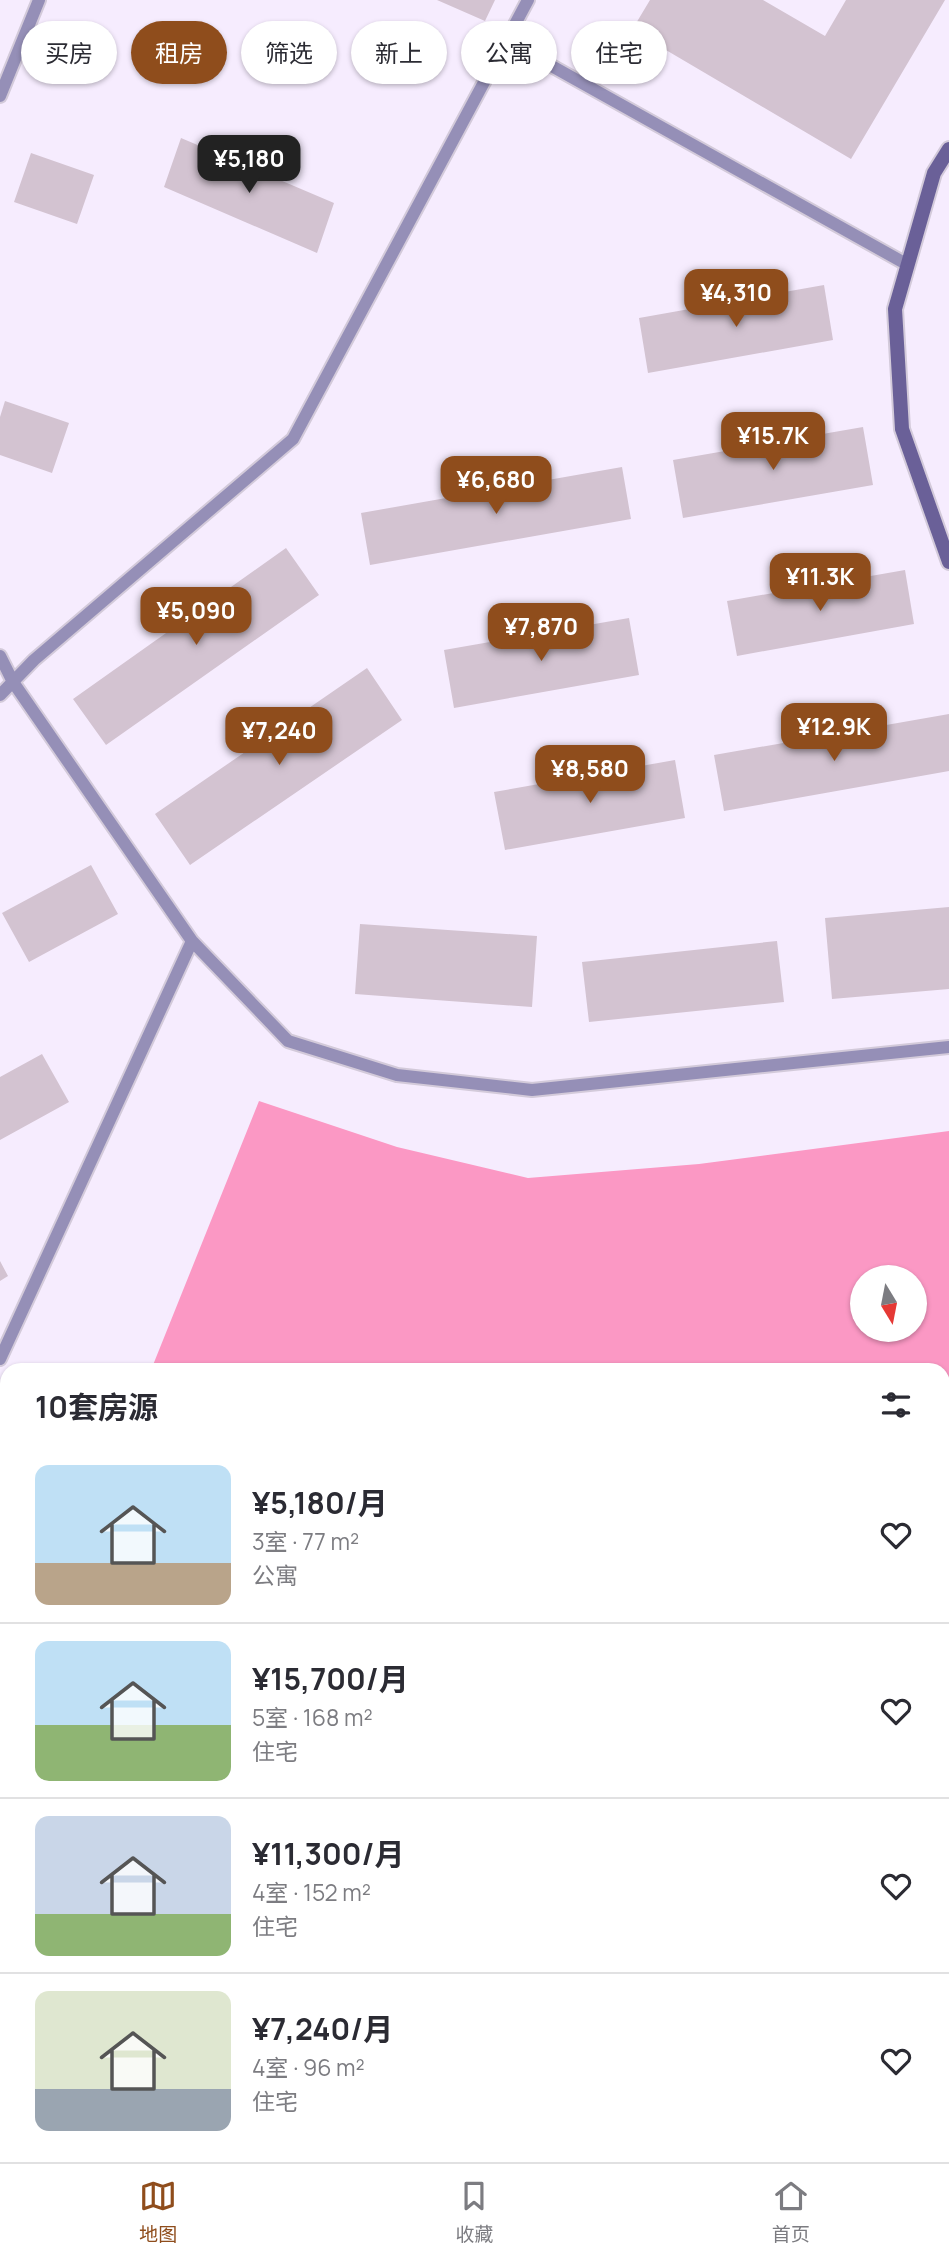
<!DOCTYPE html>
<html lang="zh">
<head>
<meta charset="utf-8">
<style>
	body { margin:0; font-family:Manrope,"Noto Sans SC",sans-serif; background:#f2f2f3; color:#2b2b33; height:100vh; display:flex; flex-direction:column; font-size:26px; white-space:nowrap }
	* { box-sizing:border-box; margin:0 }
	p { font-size:23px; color:#7c7c81 }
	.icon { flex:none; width:38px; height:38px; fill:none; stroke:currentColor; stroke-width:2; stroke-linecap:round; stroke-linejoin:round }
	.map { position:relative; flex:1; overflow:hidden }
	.side { position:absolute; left:0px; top:1363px; width:950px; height:800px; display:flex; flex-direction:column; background:#fff; border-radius:21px 21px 0 0; box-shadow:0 2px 5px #0004 }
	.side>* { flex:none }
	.guide { position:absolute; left:21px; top:21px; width:908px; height:63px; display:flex; gap:14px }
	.needle { width:46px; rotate:170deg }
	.buttons { position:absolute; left:850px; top:1265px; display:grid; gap:14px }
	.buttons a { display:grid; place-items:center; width:77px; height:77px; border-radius:50%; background:#fff; box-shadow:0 2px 5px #0004; font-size:35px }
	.price { position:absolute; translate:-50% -60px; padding:0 16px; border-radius:14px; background:#8f4d1c; color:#fff; font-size:23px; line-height:46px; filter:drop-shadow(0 2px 4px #0008) }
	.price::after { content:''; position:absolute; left:50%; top:42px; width:21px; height:16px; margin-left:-10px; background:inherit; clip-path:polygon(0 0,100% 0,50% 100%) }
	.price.selected { background:#222; color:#fff }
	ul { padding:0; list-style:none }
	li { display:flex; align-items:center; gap:21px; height:175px; padding:0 35px }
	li+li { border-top:2px solid #e1e1e2 }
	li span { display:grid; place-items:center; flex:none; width:196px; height:140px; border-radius:14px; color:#555 }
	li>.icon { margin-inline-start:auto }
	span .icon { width:84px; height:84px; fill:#fffc; stroke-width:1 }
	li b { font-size:30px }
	h2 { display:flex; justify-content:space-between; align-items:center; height:84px; padding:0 35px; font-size:30px }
	.chip { padding:0 24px; border-radius:32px; background:#fff; box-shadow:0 2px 5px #0004; font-size:24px; line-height:63px }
	.chip.selected { background:#8f4d1c; color:#fff }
	.menu { display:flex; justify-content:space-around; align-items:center; height:98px; border-top:2px solid #e1e1e2; background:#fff; font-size:19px; color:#7c7c81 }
	.menu a { display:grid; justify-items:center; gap:4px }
	.menu .selected { color:#8f4d1c }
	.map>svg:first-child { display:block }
	.forest { fill:#fb98c4; fill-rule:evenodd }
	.building { fill:#d3c3d1 }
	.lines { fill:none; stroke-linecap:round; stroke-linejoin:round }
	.lane-casing { stroke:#d3cada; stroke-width:16 }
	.secondary-casing { stroke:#d3cada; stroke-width:18 }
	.lane { stroke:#958fb7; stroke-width:12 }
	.secondary { stroke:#6a6098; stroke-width:14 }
</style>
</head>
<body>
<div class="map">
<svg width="949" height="2162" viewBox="0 0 949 2162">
	<rect width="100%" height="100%" fill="#f6ecfe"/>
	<path class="forest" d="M259 1101 397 1147 528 1178 699 1164 949 1131V2162H0V1806L7 1809V2156H943V1370H151ZM863 1278H915V1330H863Z"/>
	<path class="building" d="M437 0H495L485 21Z
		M650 0H763L825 36 846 0H945L851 159 632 30Z
		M181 138 334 203 317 253 164 187Z
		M31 153 94 175 77 224 14 202Z
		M824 285 833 340 648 373 639 318Z
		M5 401 69 423 52 473 0 455V417Z
		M863 427 873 485 683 518 673 460Z
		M622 467 631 519 370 565 361 513Z
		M286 548 319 595 106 745 73 699Z
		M905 570 914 624 737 656 727 601Z
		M629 618 639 675 454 708 444 650Z
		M367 668 402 720 190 865 155 814Z
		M949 714V771L724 811 714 755Z
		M675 760 685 818 505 850 494 792Z
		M91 865 118 914 29 962 2 913Z
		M949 907V989L832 999 825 918Z
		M360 924 537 936 532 1007 355 994Z
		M777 941 784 1002 589 1022 582 962Z
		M42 1054 69 1102 0 1140V1077Z
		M0 1261 8 1276 0 1281Z
		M7 1666V1739L0 1740V1667Z"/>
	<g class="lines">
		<defs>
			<path id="lane" d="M505 40 908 265
				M0 96 39 0
				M0 656 13 682 192 941
				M0 695 34 660 293 439 528 0
				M0 1359 192 941 288 1041 397 1075 532 1090 949 1047
				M0 1439 7 1476
				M0 1511 7 1487"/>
			<path id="secondary" d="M949 149 934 173 895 309 902 429 949 562"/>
		</defs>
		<use href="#lane" class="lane-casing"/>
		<use href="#secondary" class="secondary-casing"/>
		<use href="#lane" class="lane"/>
		<use href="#secondary" class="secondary"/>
	</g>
</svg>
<div class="buttons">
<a><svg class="needle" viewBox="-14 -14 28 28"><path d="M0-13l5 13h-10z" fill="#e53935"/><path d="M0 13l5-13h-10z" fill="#7c7c81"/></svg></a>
</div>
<b class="price selected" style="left:249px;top:195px">¥5,180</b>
<b class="price" style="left:736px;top:329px">¥4,310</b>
<b class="price" style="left:773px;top:472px">¥15.7K</b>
<b class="price" style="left:496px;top:516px">¥6,680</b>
<b class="price" style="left:820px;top:613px">¥11.3K</b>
<b class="price" style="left:196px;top:647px">¥5,090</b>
<b class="price" style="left:541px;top:663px">¥7,870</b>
<b class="price" style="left:834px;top:763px">¥12.9K</b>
<b class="price" style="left:279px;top:767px">¥7,240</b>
<b class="price" style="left:590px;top:805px">¥8,580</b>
<div class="guide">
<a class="chip">买房</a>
<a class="chip selected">租房</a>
<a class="chip">筛选</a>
<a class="chip">新上</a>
<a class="chip">公寓</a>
<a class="chip">住宅</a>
</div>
<section class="side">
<h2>10套房源<svg class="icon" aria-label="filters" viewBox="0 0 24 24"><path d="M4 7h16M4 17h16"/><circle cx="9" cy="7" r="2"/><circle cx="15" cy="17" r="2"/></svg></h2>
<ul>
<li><span style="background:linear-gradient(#bfe0f5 70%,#b9a48a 0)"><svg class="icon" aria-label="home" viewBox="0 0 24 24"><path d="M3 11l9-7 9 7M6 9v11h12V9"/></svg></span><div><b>¥5,180/月</b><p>3室 · 77 m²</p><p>公寓</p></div><svg class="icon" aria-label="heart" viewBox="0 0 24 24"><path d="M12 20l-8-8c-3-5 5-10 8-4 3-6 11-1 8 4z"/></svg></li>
<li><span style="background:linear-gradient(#bfe0f5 60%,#8fb573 0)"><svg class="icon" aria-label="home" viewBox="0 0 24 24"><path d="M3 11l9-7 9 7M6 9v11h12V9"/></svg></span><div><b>¥15,700/月</b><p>5室 · 168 m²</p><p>住宅</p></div><svg class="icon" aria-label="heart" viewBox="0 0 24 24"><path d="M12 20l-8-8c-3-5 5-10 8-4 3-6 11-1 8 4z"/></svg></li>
<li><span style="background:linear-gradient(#c9d6e8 70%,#8fb573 0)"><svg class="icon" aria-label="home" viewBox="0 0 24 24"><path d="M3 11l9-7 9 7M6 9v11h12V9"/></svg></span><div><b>¥11,300/月</b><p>4室 · 152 m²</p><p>住宅</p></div><svg class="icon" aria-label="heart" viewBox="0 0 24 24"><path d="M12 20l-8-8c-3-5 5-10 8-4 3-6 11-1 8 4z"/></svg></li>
<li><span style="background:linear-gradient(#dfe7d0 70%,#9aa5b1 0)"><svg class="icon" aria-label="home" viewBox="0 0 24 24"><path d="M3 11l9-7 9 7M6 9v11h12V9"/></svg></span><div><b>¥7,240/月</b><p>4室 · 96 m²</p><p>住宅</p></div><svg class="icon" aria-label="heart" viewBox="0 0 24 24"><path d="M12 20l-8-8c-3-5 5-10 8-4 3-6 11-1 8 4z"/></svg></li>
</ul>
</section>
</div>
<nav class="menu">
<a class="selected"><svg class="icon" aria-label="map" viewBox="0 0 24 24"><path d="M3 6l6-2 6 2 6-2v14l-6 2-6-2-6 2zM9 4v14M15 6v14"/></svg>地图</a>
<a><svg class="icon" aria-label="saved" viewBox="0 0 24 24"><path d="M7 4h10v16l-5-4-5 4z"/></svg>收藏</a>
<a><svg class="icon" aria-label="home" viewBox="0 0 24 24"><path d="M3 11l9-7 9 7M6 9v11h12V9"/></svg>首页</a>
</nav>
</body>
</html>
